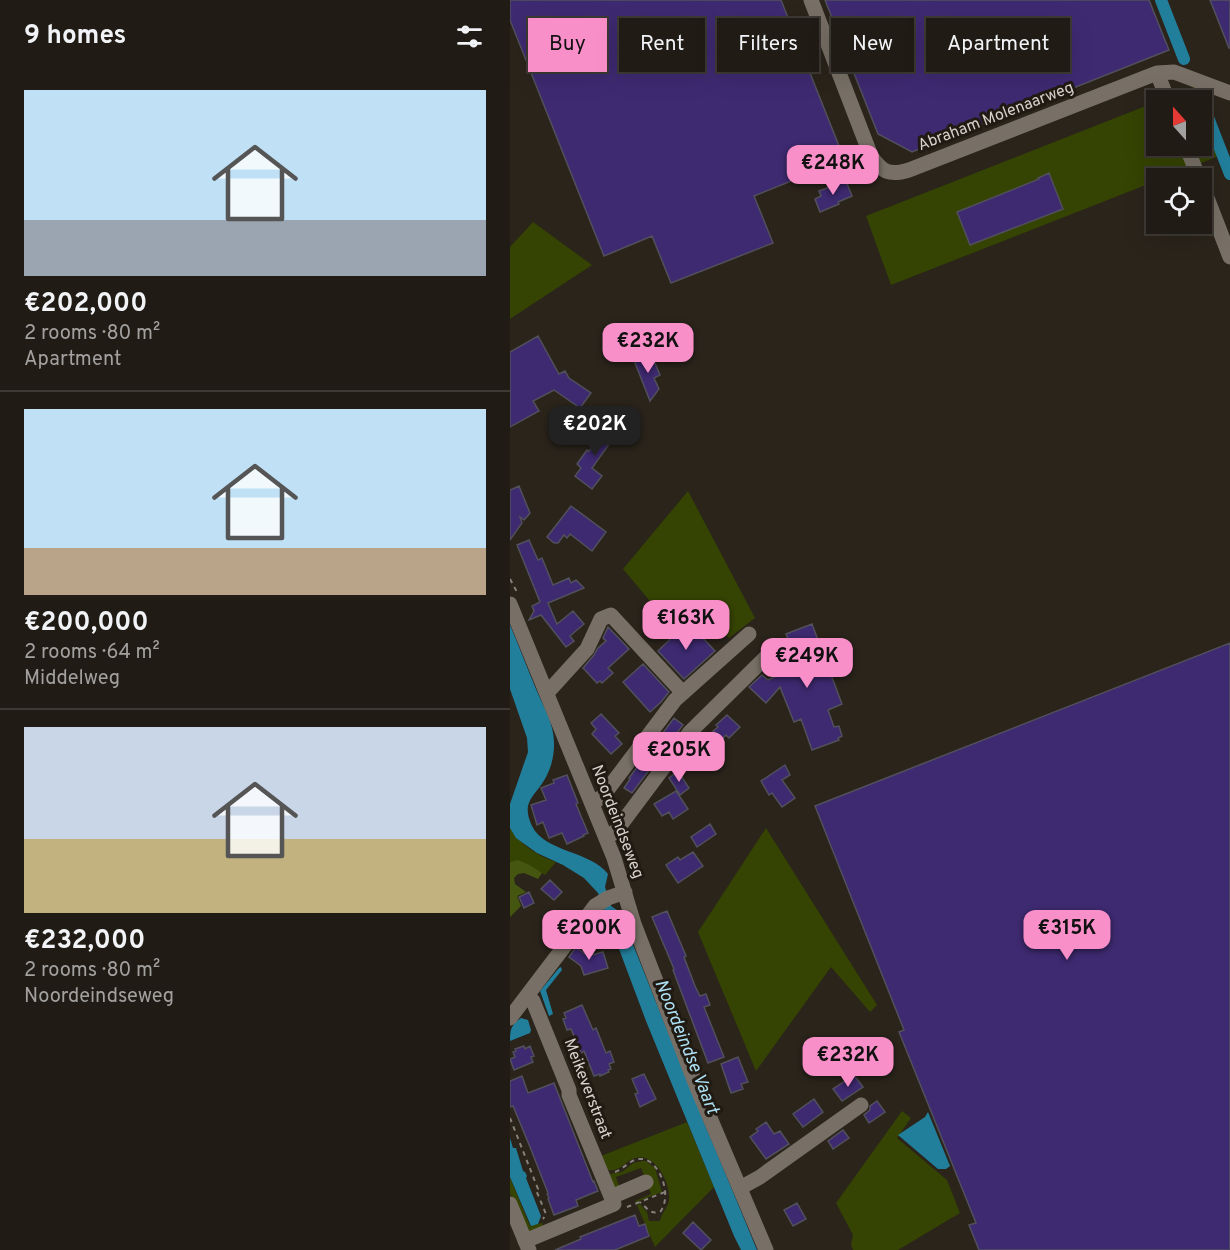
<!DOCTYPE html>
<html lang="en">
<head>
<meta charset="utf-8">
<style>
	body { margin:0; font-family:Overpass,sans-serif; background:#2d2822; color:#f1f3f6; height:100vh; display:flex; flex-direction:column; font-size:22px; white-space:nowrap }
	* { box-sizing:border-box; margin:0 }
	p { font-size:20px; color:#a2a1a0 }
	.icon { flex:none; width:33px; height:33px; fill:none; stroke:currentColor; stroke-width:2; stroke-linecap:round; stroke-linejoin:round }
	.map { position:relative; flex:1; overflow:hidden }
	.panel { display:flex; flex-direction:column; background:#201b14; width:510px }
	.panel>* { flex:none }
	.top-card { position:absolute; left:18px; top:18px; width:570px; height:54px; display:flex; gap:12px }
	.needle { width:39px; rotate:339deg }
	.controls { position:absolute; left:636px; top:90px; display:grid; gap:12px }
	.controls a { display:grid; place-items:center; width:66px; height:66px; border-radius:0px; background:#201b14; box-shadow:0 6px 24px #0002,0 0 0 2px #3d3934; font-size:30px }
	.price { position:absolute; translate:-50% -51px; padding:0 14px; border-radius:12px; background:#f98fc9; color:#111; font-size:20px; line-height:39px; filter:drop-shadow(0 2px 3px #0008) }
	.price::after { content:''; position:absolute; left:50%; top:36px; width:18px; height:14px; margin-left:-9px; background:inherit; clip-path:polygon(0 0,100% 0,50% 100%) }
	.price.active { background:#222; color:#fff }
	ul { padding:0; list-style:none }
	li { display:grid; align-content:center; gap:12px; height:318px; padding:0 24px }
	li+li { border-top:2px solid #3d3934 }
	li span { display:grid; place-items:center; height:186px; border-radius:0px; color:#555 }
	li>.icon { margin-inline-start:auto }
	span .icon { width:108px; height:108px; fill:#fffc; stroke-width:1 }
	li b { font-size:26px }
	h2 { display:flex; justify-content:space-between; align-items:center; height:72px; padding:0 24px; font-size:26px }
	.pill { padding:0 21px; border-radius:0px; background:#201b14; box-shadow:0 6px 24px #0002,0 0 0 2px #3d3934; font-size:21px; line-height:54px }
	.pill.active { background:#f98fc9; color:#111 }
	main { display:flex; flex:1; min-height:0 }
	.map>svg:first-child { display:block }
	.green { fill:#354303 }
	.forest { fill:#455611 }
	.water { fill:#227f9c }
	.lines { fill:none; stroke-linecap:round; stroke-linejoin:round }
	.canal { stroke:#227f9c; stroke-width:12 }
	.building { fill:#3e2a71; stroke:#51505b; stroke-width:1.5 }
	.path { stroke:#86817a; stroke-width:2; stroke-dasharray:4.5 4.5; stroke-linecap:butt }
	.minor { stroke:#787066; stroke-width:15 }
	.labels { text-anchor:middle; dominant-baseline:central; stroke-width:6; stroke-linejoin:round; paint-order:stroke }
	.street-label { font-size:16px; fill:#d5d1cb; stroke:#201a12 }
	.water-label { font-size:18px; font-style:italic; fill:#aee1f5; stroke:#201a12 }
</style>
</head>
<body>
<main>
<section class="panel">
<h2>9 homes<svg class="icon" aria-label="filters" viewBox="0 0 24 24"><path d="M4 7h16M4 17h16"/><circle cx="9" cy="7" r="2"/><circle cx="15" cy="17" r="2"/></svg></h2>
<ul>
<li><span style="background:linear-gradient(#bfe0f5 70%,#9aa5b1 0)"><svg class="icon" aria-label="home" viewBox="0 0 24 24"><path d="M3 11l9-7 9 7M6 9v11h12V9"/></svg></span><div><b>€202,000</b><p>2 rooms · 80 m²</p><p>Apartment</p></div></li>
<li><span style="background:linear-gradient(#bfe0f5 75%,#b9a48a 0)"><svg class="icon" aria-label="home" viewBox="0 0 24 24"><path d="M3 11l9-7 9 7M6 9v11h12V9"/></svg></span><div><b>€200,000</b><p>2 rooms · 64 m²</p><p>Middelweg</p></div></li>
<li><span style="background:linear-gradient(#c9d6e8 60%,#c2b280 0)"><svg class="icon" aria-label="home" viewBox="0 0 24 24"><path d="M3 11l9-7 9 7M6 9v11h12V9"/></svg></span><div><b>€232,000</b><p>2 rooms · 80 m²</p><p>Noordeindseweg</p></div></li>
</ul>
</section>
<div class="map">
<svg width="720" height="1250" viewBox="0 0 720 1250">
	<rect width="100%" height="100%" fill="#2a241b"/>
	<path class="green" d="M687 86 714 154 653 178H646V181L381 285 356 216 646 102V146H692V100H650Z
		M23 222 82 265 0 319V247Z
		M178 491 245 618 219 638 189 605 160 625 113 569Z
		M0 828C9 844 28 856 46 862L35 875C24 868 14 859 0 862Z
		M256 828 367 1005 360 1012 321 967 246 1071 188 932Z
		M392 1111 401 1118 387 1138 437 1180 450 1213 388 1250H343L341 1245 343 1235 326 1203Z
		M177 1122 204 1187 145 1247 127 1205 130 1204 137 1212 139 1221H150C151 1213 158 1208 159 1200 161 1183 145 1152 125 1158 113 1162 112 1172 96 1170L91 1156Z
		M132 1161H136L145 1168 152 1192 126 1202 125 1201 141 1194 131 1168 106 1177 109 1186 103 1188 98 1174 112 1172 123 1163Z
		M0 1177 20 1226 32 1223 34 1228 19 1231 14 1228 0 1193Z"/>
	<path class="forest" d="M8 860 20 865 32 873 28 879 14 873 8 874 4 878 5 884 16 892 7 896 11 906 0 917V862Z"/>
	<path class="water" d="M0 625C9 646 17 668 26 689 34 708 45 725 44 746 44 756 41 768 36 777 26 796 10 801 22 826 34 852 81 851 98 874L95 887 101 906 110 912 197 1130 204 1146 247 1250H231L224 1236 136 1021 88 893 74 878 53 865 27 853 6 838 0 828V804L18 752 17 738 0 689Z
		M51 967 52 970 36 990 43 1014 39 1016 30 991 49 968Z
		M11 1018 18 1020 21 1030 20 1033 0 1041C0 1029 1 1025 11 1018Z
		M418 1112 440 1166 436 1169H428L388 1135 415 1117Z
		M0 1138 3 1148H6L13 1171 15 1172 17 1176 16 1178 31 1216 28 1224 21 1226 0 1177Z"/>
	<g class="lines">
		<path class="canal" d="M651 0 674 59
			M692 102 720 174"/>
	</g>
	<path class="building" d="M0 0H271L335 161H331L244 196 263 243 161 283 142 236 94 256 0 20Z
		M315 0H639L659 50 402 152 368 134Z
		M700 0H720V48H719Z
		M539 173 553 209 460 245 447 212 529 179 528 178Z
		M336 181 342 196 328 202 329 204 310 212 305 199 311 196 309 191Z
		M28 336 49 374 55 371 59 378 81 393 70 408 44 390 23 401 29 411 0 427V352Z
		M139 349 150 375 144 378 149 389 140 401 125 363Z
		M101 422 110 429 82 468 92 476 82 489 65 476 71 468 67 464 77 450 79 451Z
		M9 486 20 513 14 520 10 517 12 523 0 540V490Z
		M61 506 96 532 82 551 60 534 57 538 54 535 48 543H44L37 537Z
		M19 540 28 560 32 558 43 585 59 578 61 583 66 580 74 588 38 603 47 624 63 611 74 624 60 636 64 641 56 647 31 615 19 620 24 611 22 606 30 602 7 545Z
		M178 622 205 651 174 679 148 651Z
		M302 624 332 704 318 710 324 727 329 726 332 736 328 738 329 740 302 750 291 719 284 722 270 687 256 703 239 687 252 675 258 680 269 675 289 667 276 634Z
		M98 627 119 649 98 668 103 673 92 683 90 681 87 683 73 668 84 655 88 648 96 641 93 638Z
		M720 643V1250H469L459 1225 466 1223 389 1032 394 1030 305 806Z
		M133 664 159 692 151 702 140 712 113 682Z
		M91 714 109 733 105 736 112 744 101 754 82 734 86 729 81 723Z
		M217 715 230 727 219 738 216 735 211 740 203 731 208 727 206 725Z
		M164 718 173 725 122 793 114 788 120 779 119 778Z
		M275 765 280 775 272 780 285 798 272 807 262 793 259 795 251 781Z
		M168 771 179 788 170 795 159 778Z
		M57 775 68 803 66 804 78 833 73 835 74 836 57 844 52 833 39 838 33 822 27 825 21 805 36 800 31 788 44 783 43 780Z
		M166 791 178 809 163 819 159 812 152 816 144 804Z
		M200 824 206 834 187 847 181 837Z
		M183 852 193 866 168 883 156 865 168 857 170 860Z
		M40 880 52 892 44 900 31 889Z
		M19 892 24 903 14 908 9 897Z
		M157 911 176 956 174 957 185 986 190 996 196 994 200 1005 194 1007 214 1057 198 1063 163 970 164 969 142 917Z
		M66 947 78 956 93 952 98 968 74 975 71 966 59 957Z
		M72 1005 83 1030 86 1028 96 1053 100 1051 104 1062 99 1064 101 1069 98 1070 99 1072 90 1076V1074L84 1076 74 1051 71 1053 61 1029 57 1030 53 1019 56 1018 54 1013Z
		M14 1046 15 1049 20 1046 24 1056 21 1057 23 1062 4 1070 0 1059 5 1057 3 1052 6 1051 5 1049Z
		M228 1057 238 1082 231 1084 233 1089 221 1093 211 1064Z
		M134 1074 146 1099 130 1107 125 1094 128 1093 122 1079Z
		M344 1075 353 1087 332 1101 323 1089Z
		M12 1076 18 1093 44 1083 83 1182 84 1181 88 1191 66 1200 68 1206 44 1215 38 1199 39 1198 37 1194 38 1193 20 1147 3 1106 0 1107V1081Z
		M304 1099 313 1112 293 1127 283 1114Z
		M367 1101 375 1112 359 1123 354 1115 360 1110V1106Z
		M256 1122 264 1134 270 1131 279 1144 256 1159 240 1137 248 1131 246 1129Z
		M333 1130 339 1138 323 1149 318 1141Z
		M287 1203 296 1219 283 1226 274 1210Z
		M125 1215 129 1226 135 1224 139 1236 105 1250H45L71 1239 70 1237Z
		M183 1222 201 1240 191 1250 173 1233Z"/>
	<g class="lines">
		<path class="path" d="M0 579 7 592
			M0 1118 28 1189 26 1190 36 1214 33 1219
			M105 1172C114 1169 119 1160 129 1159 146 1157 157 1184 155 1198 155 1203 153 1207 151 1211 141 1216 137 1208 130 1202
			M117 1207 155 1192"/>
		<path class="minor" d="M301 0 361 156C372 172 379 176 399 170L647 73 664 72 720 93
			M647 73 658 100
			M676 146 689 178
			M692 185 720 257
			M0 604 104 858 124 924 186 1085 256 1250
			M37 693 77 649 91 619 101 615 173 693
			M82 803 92 797 165 700 239 634
			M96 838 106 831 180 732 260 653
			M0 1018 85 906 98 898 115 892
			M230 1188 250 1177 351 1105
			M101 1197 136 1182
			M0 1204 19 1250
			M15 1241 104 1204 59 1095V1090L23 1001 17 996"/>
	</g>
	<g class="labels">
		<g class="street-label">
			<text transform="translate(486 117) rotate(-21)">Abraham Molenaarweg</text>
			<text transform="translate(107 822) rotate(69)">Noordeindseweg</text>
			<text transform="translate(77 1089) rotate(69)">Meikeverstraat</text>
		</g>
		<g class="water-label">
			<text transform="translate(176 1047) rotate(68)">Noordeindse Vaart</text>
		</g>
	</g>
</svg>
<div class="controls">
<a><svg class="needle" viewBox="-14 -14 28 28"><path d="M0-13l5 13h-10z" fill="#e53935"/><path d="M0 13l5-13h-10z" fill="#a2a1a0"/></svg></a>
<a><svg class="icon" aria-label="locate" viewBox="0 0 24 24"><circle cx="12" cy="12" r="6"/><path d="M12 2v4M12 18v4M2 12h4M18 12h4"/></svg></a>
</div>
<b class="price" style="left:323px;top:196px">€248K</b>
<b class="price" style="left:138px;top:374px">€232K</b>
<b class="price active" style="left:85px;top:457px">€202K</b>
<b class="price" style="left:176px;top:651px">€163K</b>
<b class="price" style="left:297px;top:689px">€249K</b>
<b class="price" style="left:169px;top:783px">€205K</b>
<b class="price" style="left:79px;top:961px">€200K</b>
<b class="price" style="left:557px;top:961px">€315K</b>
<b class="price" style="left:338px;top:1088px">€232K</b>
<div class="top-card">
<a class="pill active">Buy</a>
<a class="pill">Rent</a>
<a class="pill">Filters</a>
<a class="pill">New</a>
<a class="pill">Apartment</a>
</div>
</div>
</main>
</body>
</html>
